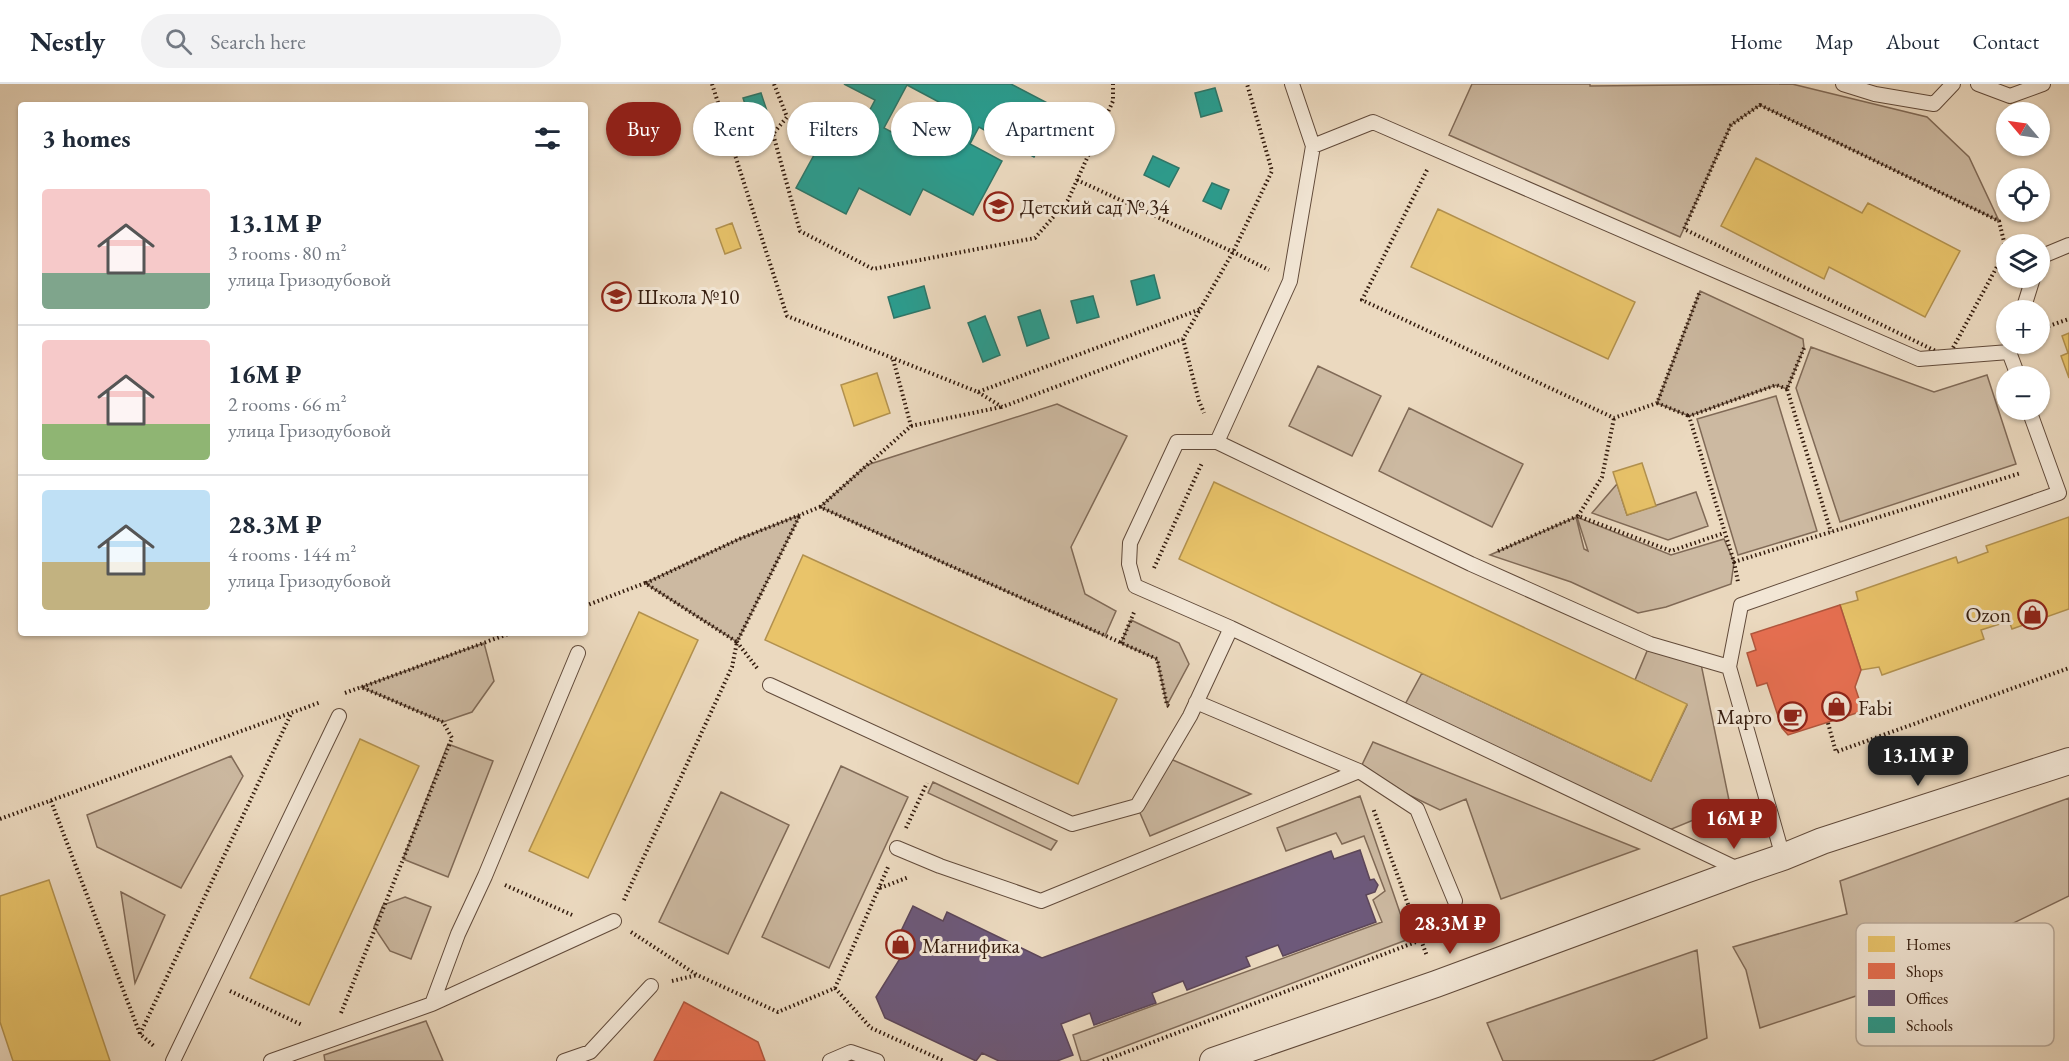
<!DOCTYPE html>
<html lang="en">
<head>
<meta charset="utf-8">
<style>
	body { margin:0; font-family:"EB Garamond",serif; background:#f2f2f3; color:#1f2937; height:100vh; display:flex; flex-direction:column; font-size:22px; white-space:nowrap }
	* { box-sizing:border-box; margin:0 }
	p { font-size:20px; color:#747a83 }
	.icon { flex:none; width:33px; height:33px; fill:none; stroke:currentColor; stroke-width:2; stroke-linecap:round; stroke-linejoin:round }
	.map { position:relative; flex:1; overflow:hidden }
	.panel { position:absolute; left:18px; top:18px; width:570px; height:534px; display:flex; flex-direction:column; background:#fff; border-radius:6px; box-shadow:0 2px 4px #0004 }
	.panel>* { flex:none }
	.banner { position:absolute; left:606px; top:18px; width:570px; height:54px; display:flex; gap:12px }
	.needle { width:39px; rotate:299deg }
	.buttons { position:absolute; left:1996px; top:18px; display:grid; gap:12px }
	.buttons a { display:grid; place-items:center; width:54px; height:54px; border-radius:50%; background:#fff; box-shadow:0 2px 4px #0004; font-size:30px }
	.price { position:absolute; translate:-50% -51px; padding:0 14px; border-radius:12px; background:#8f2418; color:#fff; font-size:20px; line-height:39px; filter:drop-shadow(0 2px 3px #0008) }
	.price::after { content:''; position:absolute; left:50%; top:36px; width:18px; height:14px; margin-left:-9px; background:inherit; clip-path:polygon(0 0,100% 0,50% 100%) }
	.price.selected { background:#222; color:#fff }
	ul { padding:0; list-style:none }
	li { display:flex; align-items:center; gap:18px; height:150px; padding:0 24px }
	li+li { border-top:2px solid #e0e1e3 }
	li span { display:grid; place-items:center; flex:none; width:168px; height:120px; border-radius:6px; color:#555 }
	li>.icon { margin-inline-start:auto }
	span .icon { width:72px; height:72px; fill:#fffc; stroke-width:1 }
	li b { font-size:26px }
	h2 { display:flex; justify-content:space-between; align-items:center; height:72px; padding:0 24px; font-size:26px }
	.chip { padding:0 21px; border-radius:27px; background:#fff; box-shadow:0 2px 4px #0004; font-size:21px; line-height:54px }
	.chip.selected { background:#8f2418; color:#fff }
	header { display:flex; align-items:center; gap:36px; box-sizing:border-box; height:84px; padding:0 30px; background:#fff; border-bottom:2px solid #e0e1e3 }
	header strong { font-size:28px }
	nav { display:flex; gap:33px; margin-inline-start:auto; font-size:21px }
	.search { width:420px; height:54px; background:#f2f2f3; display:flex; align-items:center; gap:15px; box-sizing:border-box; padding:0 21px; border-radius:33px; color:#747a83; font-size:22px }
	.map>svg:first-child { display:block }
	.green { fill:#ccb9a1; stroke:#806a57; stroke-width:1.5 }
	.homes { fill:#e9c46a; stroke:#b2914e; stroke-width:1.5 }
	.shops { fill:#e76f51; stroke:#b1563d; stroke-width:1.5 }
	.offices { fill:#6d597a; stroke:#5c4659; stroke-width:1.5 }
	.schools { fill:#2a9d8f; stroke:#2d7668; stroke-width:1.5; fill-rule:evenodd }
	.lines { fill:none; stroke-linecap:round; stroke-linejoin:round }
	.lane-casing { stroke:#614a3a; stroke-width:16 }
	.street-casing { stroke:#614a3a; stroke-width:28 }
	.path { stroke:#331b0d; stroke-width:4; stroke-dasharray:1.5 3; stroke-linecap:butt }
	.lane { stroke:#f2e6d5; stroke-width:14 }
	.street { stroke:#f2e6d5; stroke-width:26 }
	.labels { text-anchor:middle; dominant-baseline:central; stroke-width:6; stroke-linejoin:round; paint-order:stroke }
	.poi-label { font-size:21px; fill:#331b0d; stroke:#f2e6d5; text-anchor:start }
	.key { fill:#f2e6d5; stroke:#b9a999; stroke-width:1.5 }
	.key-label { font-size:16px; fill:#331b0d }
</style>
</head>
<body>
<header>
<strong>Nestly</strong>
<div class="search"><svg class="icon" aria-label="search" viewBox="0 0 24 24"><circle cx="10" cy="10" r="6"/><path d="M15 15l6 6"/></svg>Search here</div>
<nav><a>Home</a><a>Map</a><a>About</a><a>Contact</a></nav>
</header>
<div class="map">
<svg width="2069" height="977" viewBox="0 0 2069 977">
	<rect width="100%" height="100%" fill="#ebd9bf"/>
	<filter id="stains"><feTurbulence type="fractalNoise" baseFrequency=".00333" numOctaves="4"/><feColorMatrix values="0 0 0 0 .2 0 0 0 0 .09 0 0 0 0 .02 0 0 0 .5 -.17"/></filter>
	<radialGradient id="worn" r=".72"><stop offset=".6" stop-color="#630" stop-opacity="0"/><stop offset="1" stop-color="#630" stop-opacity=".3"/></radialGradient>
	<path class="green" d="M1472 0H1590V2L1792 0 1927 33 1969 73 1999 137 1760 21 1731 41 1680 153 1449 51Z
		M1700 207 1803 255 1804 264 1787 305 1776 301 1689 332 1657 319Z
		M1811 263 1934 308 1987 291 2016 380 1840 438 1796 304Z
		M1318 282 1381 312 1352 372 1289 342Z
		M1776 312 1817 447 1738 471 1697 335Z
		M1057 320 1127 352 1071 463 1085 510 1116 527 1105 552 820 423 867 381Z
		M1409 324 1523 380 1492 443 1379 387Z
		M1617 400 1627 431 1696 408 1708 442 1668 456 1592 429Z
		M800 431 737 558 645 499 739 455Z
		M1576 433 1584 465 1588 467 1577 433 1671 471 1724 455 1734 478 1731 500 1666 523 1638 529 1571 498 1490 471Z
		M1131 536 1179 559 1189 580 1167 621 1157 575 1121 559Z
		M484 559 494 597 472 628 443 638 361 603Z
		M1650 560 1700 575 1730 721 1662 749 1402 626 1422 589 1651 697 1687 621 1635 596Z
		M1373 658 1639 765 1501 815 1466 715 1440 726 1359 687Z
		M448 660 493 677 448 793 403 775Z
		M231 672 243 692 181 804 97 763 87 731Z
		M1166 673 1251 710 1150 752 1137 722Z
		M841 682 908 713 829 884 762 853Z
		M933 698 1057 757 1051 766 928 709Z
		M721 708 789 741 728 870 659 838Z
		M1360 712 1409 855 1086 977H1081L1073 951 1382 838 1373 816 1385 807 1364 752 1342 760 1336 749 1286 767 1277 744Z
		M2069 714V812L1880 904 1760 944 1746 886 1733 863 1847 830 1840 797Z
		M121 808 165 831 135 899Z
		M405 813 431 823 411 875 390 867 374 843 383 821Z
		M1697 866 1707 954 1652 977H1503L1487 939Z
		M426 937 443 977H325L324 971Z"/>
	<path class="homes" d="M1756 74 1862 129 1868 119 1960 167 1925 233 1829 183 1824 195 1721 142Z
		M1438 125 1635 218 1608 275 1411 183Z
		M732 139 741 164 725 170 716 145Z
		M2069 249V294L2061 272 2068 269 2062 252Z
		M877 289 890 329 854 342 841 301Z
		M1642 379 1656 422 1627 431 1613 388Z
		M1214 398 1687 620 1651 697 1179 475Z
		M2069 433V525L2012 545 2009 537 1981 546 1984 555 1882 591 1879 583 1861 586 1840 521 1858 516 1856 508 1956 473 1958 479 1988 468 1986 462Z
		M803 471 1117 615 1078 700 765 556Z
		M639 528 698 556 588 794 529 767Z
		M360 655 419 682 309 921 250 894Z
		M49 796 110 977H13L0 938V812Z"/>
	<path class="shops" d="M1840 521 1861 586 1855 603 1863 627 1788 651 1782 644 1767 599 1757 602 1747 569 1756 566 1751 550Z
		M684 918 758 958 765 977H654Z"/>
	<path class="offices" d="M1360 766 1370 796 1374 795 1378 801 1375 808 1366 811 1376 838 1283 872 1278 861 1246 873 1250 882 1187 906 1183 897 1152 909 1156 919 1094 941 1090 929 1061 940 1073 971 1057 977H999L982 969 976 977 885 934 876 913 901 873 891 868 889 860 893 851H899L913 822 943 837 947 828 1042 874 1331 767 1334 775Z"/>
	<path class="schools" d="M844 0H1011L1059 25 1034 73 979 43 970 60 1002 77 973 131 923 105 910 131 859 104 846 130 796 104 825 51 856 67 870 40 864 37 875 16ZM907 1 954 26 931 69 884 44Z
		M1215 4 1222 27 1201 33 1195 9Z
		M761 9 770 36 752 42 743 14Z
		M1153 72 1179 84 1169 103 1144 91Z
		M1212 99 1229 106 1221 125 1203 117Z
		M1154 191 1160 214 1137 221 1131 197Z
		M924 202 930 224 894 234 888 213Z
		M1093 212 1099 233 1077 239 1071 217Z
		M1040 226 1049 254 1027 262 1018 233Z
		M985 232 1000 271 983 278 968 239Z"/>
	<g class="lines">
		<defs>
			<path id="lane" d="M1843 0 1875 10 1934 20 1953 0
				M1978 0 2010 12 2043 0
				M1313 62 1373 38 1919 275 2009 268
				M2040 173 2069 161
				M2023 226 2033 194
				M2011 261 2009 268 2018 292
				M1217 358 1290 197 1313 62 1292 0
				M1729 583 1741 521 2059 409 2029 326
				M770 601 1072 740 1137 722 1190 632 1231 544
				M1196 618 1359 687 1417 725 1455 817
				M897 764 940 782 1041 817 1359 687
				M1742 787 1231 544 1135 502 1129 480 1130 459 1177 358H1217L1471 480 1650 560 1729 583 1783 773
				M432 920 614 837
				M173 977 339 632
				M271 977 432 920 458 850 485 792 578 569
				M564 977 590 968 651 902
				M830 977 851 968 877 977"/>
			<path id="street" d="M1213 977 1436 900 1742 787 1783 773 1822 757 2069 677"/>
		</defs>
		<use href="#lane" class="lane-casing"/>
		<use href="#street" class="street-casing"/>
		<path class="path" d="M712 0 787 232 978 308 1201 225
			M774 0 787 33 773 50 800 147 873 185 1035 154 1068 116 1113 17V0
			M1760 21 1999 137 2006 166 1948 273 1684 145 1731 41Z
			M1427 86 1362 216 1614 334 1657 319 1700 207
			M1077 96 1233 168 1269 186
			M2040 245 2069 235
			M1183 255 1199 317 1204 329
			M1804 264 1787 305 1831 448
			M1787 305 1776 301 1689 332 1734 478 2021 389
			M978 308 1002 323 1183 255 1233 168 1272 87 1247 0
			M1657 319 1689 332
			M911 342 1001 323
			M820 423 911 342 893 275
			M1578 432 1602 393 1614 334
			M1498 467 1578 432 1671 467 1724 449
			M1734 478 1738 498
			M1154 484 1202 379
			M646 499 739 455 820 423 1157 575 1167 621 1170 623
			M585 522 645 499 737 558 732 583 623 818
			M1121 559 1135 526
			M757 584 737 558 800 431
			M345 609 511 549
			M1828 639 1836 668 2069 584
			M51 717 140 950 155 963
			M0 735 321 618
			M906 744 927 699
			M505 801 572 831
			M880 804 909 793
			M631 848 697 891 778 928 835 904 888 783
			M1421 856 1427 872
			M672 897 697 891
			M835 904 871 944 944 977
			M230 907 302 941
			M341 929 452 654 443 638 361 603
			M140 950 291 630
			M1103 977 1421 856 1373 724"/>
		<use href="#lane" class="lane"/>
		<use href="#street" class="street"/>
	</g>
	<defs>
		<symbol id="school-ring" viewBox="-11 -11 22 22"><circle r="9.5" fill="#f2e6d5" stroke="#8f2418" stroke-width="1.5"/><path d="M0-5L7-2L0 1L-7-2ZM-4 1L0 2.5L4 1V4Q0 6-4 4Z" fill="#8f2418"/></symbol>
		<symbol id="shop-ring" viewBox="-11 -11 22 22"><circle r="9.5" fill="#f2e6d5" stroke="#8f2418" stroke-width="1.5"/><path d="M-5-2.5h2.3a2.7 3.5 0 0 1 5.4 0H5L5.5 6h-11ZM-1.5-2.5h3a1.5 2.3 0 0 0-3 0Z" fill="#8f2418"/></symbol>
		<symbol id="cafe-ring" viewBox="-11 -11 22 22"><circle r="9.5" fill="#f2e6d5" stroke="#8f2418" stroke-width="1.5"/><path d="M-5.5-4.5H6V0H3Q3 3.5 0 3.5H-2.5Q-5.5 3.5-5.5 0ZM3-3.2v2h1.7v-2ZM-6 4.5H4V6H-6Z" fill="#8f2418"/></symbol>
	</defs>
	<g fill-rule="evenodd">
		<use href="#school-ring" x="982" y="106" width="33" height="33"/>
		<use href="#school-ring" x="600" y="196" width="33" height="33"/>
		<use href="#shop-ring" x="2016" y="514" width="33" height="33"/>
		<use href="#shop-ring" x="1820" y="606" width="33" height="33"/>
		<use href="#cafe-ring" x="1776" y="616" width="33" height="33"/>
		<use href="#shop-ring" x="884" y="844" width="33" height="33"/>
	</g>
	<g class="labels">
		<g class="poi-label">
			<text x="1020" y="122">Детский сад № 34</text>
			<text x="637" y="212">Школа №10</text>
			<text x="2011" y="530" text-anchor="end">Ozon</text>
			<text x="1858" y="623">Fabi</text>
			<text x="1772" y="632" text-anchor="end">Марго</text>
			<text x="922" y="861">Магнифика</text>
		</g>
	</g>
	<rect x="1856" y="839" width="198" height="123" rx="9" class="key"/>
	<rect x="1868" y="852" width="27" height="16" fill="#e9c46a"/>
	<rect x="1868" y="879" width="27" height="16" fill="#e76f51"/>
	<rect x="1868" y="906" width="27" height="16" fill="#6d597a"/>
	<rect x="1868" y="933" width="27" height="16" fill="#2a9d8f"/>
	<g class="key-label">
		<text x="1906" y="866">Homes</text>
		<text x="1906" y="893">Shops</text>
		<text x="1906" y="920">Offices</text>
		<text x="1906" y="947">Schools</text>
	</g>
	<rect width="100%" height="100%" filter="url(#stains)"/>
	<rect width="100%" height="100%" fill="url(#worn)"/>
</svg>
<div class="buttons">
<a><svg class="needle" viewBox="-14 -14 28 28"><path d="M0-13l5 13h-10z" fill="#e53935"/><path d="M0 13l5-13h-10z" fill="#747a83"/></svg></a>
<a><svg class="icon" aria-label="locate" viewBox="0 0 24 24"><circle cx="12" cy="12" r="6"/><path d="M12 2v4M12 18v4M2 12h4M18 12h4"/></svg></a>
<a><svg class="icon" aria-label="layers" viewBox="0 0 24 24"><path d="M12 4l9 5-9 5-9-5zM3 14l9 5 9-5"/></svg></a>
<a>+</a>
<a>−</a>
</div>
<b class="price selected" style="left:1918px;top:703px">13.1M ₽</b>
<b class="price" style="left:1734px;top:766px">16M ₽</b>
<b class="price" style="left:1450px;top:871px">28.3M ₽</b>
<div class="banner">
<a class="chip selected">Buy</a>
<a class="chip">Rent</a>
<a class="chip">Filters</a>
<a class="chip">New</a>
<a class="chip">Apartment</a>
</div>
<section class="panel">
<h2>3 homes<svg class="icon" aria-label="filters" viewBox="0 0 24 24"><path d="M4 7h16M4 17h16"/><circle cx="9" cy="7" r="2"/><circle cx="15" cy="17" r="2"/></svg></h2>
<ul>
<li><span style="background:linear-gradient(#f6c9c9 70%,#7fa58c 0)"><svg class="icon" aria-label="home" viewBox="0 0 24 24"><path d="M3 11l9-7 9 7M6 9v11h12V9"/></svg></span><div><b>13.1M ₽</b><p>3 rooms · 80 m²</p><p>улица Гризодубовой</p></div></li>
<li><span style="background:linear-gradient(#f6c9c9 70%,#8fb573 0)"><svg class="icon" aria-label="home" viewBox="0 0 24 24"><path d="M3 11l9-7 9 7M6 9v11h12V9"/></svg></span><div><b>16M ₽</b><p>2 rooms · 66 m²</p><p>улица Гризодубовой</p></div></li>
<li><span style="background:linear-gradient(#bfe0f5 60%,#c2b280 0)"><svg class="icon" aria-label="home" viewBox="0 0 24 24"><path d="M3 11l9-7 9 7M6 9v11h12V9"/></svg></span><div><b>28.3M ₽</b><p>4 rooms · 144 m²</p><p>улица Гризодубовой</p></div></li>
</ul>
</section>
</div>
</body>
</html>
